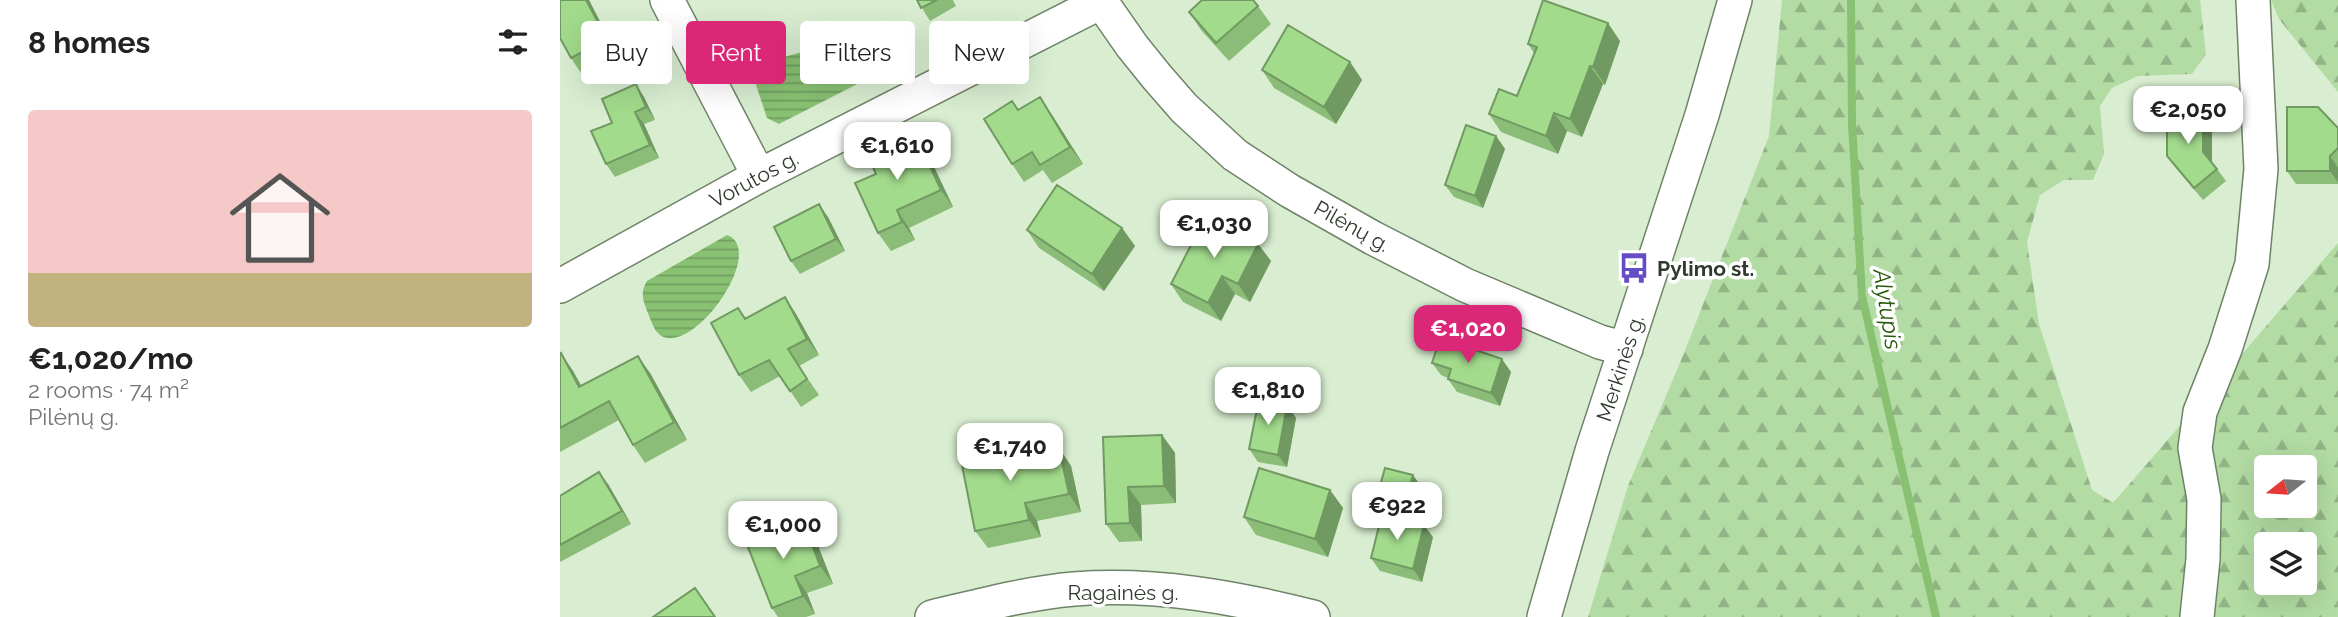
<!DOCTYPE html>
<html lang="en">
<head>
<meta charset="utf-8">
<style>
	body { margin:0; font-family:Raleway,sans-serif; background:#f2f2f2; color:#222; height:100vh; display:flex; flex-direction:column; font-size:26px; white-space:nowrap }
	* { box-sizing:border-box; margin:0 }
	p { font-size:23px; color:#767676 }
	.icon { flex:none; width:38px; height:38px; fill:none; stroke:currentColor; stroke-width:2; stroke-linecap:round; stroke-linejoin:round }
	.map { position:relative; flex:1; overflow:hidden }
	.panel { display:flex; flex-direction:column; background:#fff; width:560px }
	.panel>* { flex:none }
	.hud { position:absolute; left:21px; top:21px; width:665px; height:63px; display:flex; gap:14px }
	.needle { width:46px; rotate:253deg }
	.tools { position:absolute; left:1694px; top:455px; display:grid; gap:14px }
	.tools a { display:grid; place-items:center; width:63px; height:63px; border-radius:7px; background:#fff; box-shadow:0 7px 28px #0002; font-size:35px }
	.price { position:absolute; translate:-50% -60px; padding:0 16px; border-radius:14px; background:#fff; color:#222; font-size:23px; line-height:46px; filter:drop-shadow(0 2px 4px #0008) }
	.price::after { content:''; position:absolute; left:50%; top:42px; width:21px; height:16px; margin-left:-10px; background:inherit; clip-path:polygon(0 0,100% 0,50% 100%) }
	.price.on { background:#db2777; color:#fff }
	ul { padding:0; list-style:none }
	li { display:grid; align-content:center; gap:14px; height:371px; padding:0 28px }
	li span { display:grid; place-items:center; height:217px; border-radius:7px; color:#555 }
	li>.icon { margin-inline-start:auto }
	span .icon { width:126px; height:126px; fill:#fffc; stroke-width:1 }
	li b { font-size:30px }
	h2 { display:flex; justify-content:space-between; align-items:center; height:84px; padding:0 28px; font-size:30px }
	.tag { padding:0 24px; border-radius:7px; background:#fff; box-shadow:0 7px 28px #0002; font-size:24px; line-height:63px }
	.tag.on { background:#db2777; color:#fff }
	main { display:flex; flex:1; min-height:0 }
	.map>svg:first-child { display:block }
	.forest { fill:url(#forest-firs); fill-rule:evenodd }
	.water { fill:url(#water-rules) }
	.lines { fill:none; stroke-linecap:round; stroke-linejoin:round }
	.stream { stroke:#89c173; stroke-width:8 }
	.minor-casing { stroke:#6f8368; stroke-width:36 }
	.minor { stroke:#fff; stroke-width:33 }
	.wall { fill:#8bbc78 }
	.shaded-wall { fill:#719962 }
	.building { fill:#a2db8c; stroke:#719962; stroke-width:2 }
	.labels { text-anchor:middle; dominant-baseline:central; stroke-width:7; stroke-linejoin:round; paint-order:stroke }
	.street-label { font-size:21px; fill:#313a2e; stroke:#fff }
	.poi-label { font-size:21px; font-weight:bold; fill:#313a2e; stroke:#fff; text-anchor:start }
	.water-label { font-size:23px; font-style:italic; fill:#255905; stroke:#fff }
</style>
</head>
<body>
<main>
<section class="panel">
<h2>8 homes<svg class="icon" aria-label="filters" viewBox="0 0 24 24"><path d="M4 7h16M4 17h16"/><circle cx="9" cy="7" r="2"/><circle cx="15" cy="17" r="2"/></svg></h2>
<ul>
<li><span style="background:linear-gradient(#f6c9c9 75%,#c2b280 0)"><svg class="icon" aria-label="home" viewBox="0 0 24 24"><path d="M3 11l9-7 9 7M6 9v11h12V9"/></svg></span><div><b>€1,020/mo</b><p>2 rooms · 74 m²</p><p>Pilėnų g.</p></div></li>
</ul>
</section>
<div class="map">
<svg width="1778" height="617" viewBox="0 0 1778 617">
	<defs>
		<pattern id="forest-firs" width="22" height="20" patternUnits="userSpaceOnUse" patternTransform="scale(1.75)"><rect width="22" height="20" fill="#b2dca3"/><path d="M5 1l3.5 6h-7zM16 11l3.5 6h-7z" fill="#91b385"/></pattern>
		<pattern id="water-rules" width="6" height="5" patternUnits="userSpaceOnUse" patternTransform="scale(1.75)"><rect width="6" height="5" fill="#89c173"/><path d="M0 2.5h6" fill="none" stroke="#719e5f"/></pattern>
	</defs>
	<rect width="100%" height="100%" fill="#d9eed1"/>
	<path class="forest" d="M1222 0H1640L1646 54 1632 74 1578 76 1552 88 1540 106 1544 154 1533 180H1504L1480 195 1467 242 1479 324 1532 490 1553 503 1778 243V617H1028L1068 486 1124 353 1209 136ZM1706 467H1745V506H1706ZM1706 544H1745V583H1706Z
		M1711 0H1778V92L1719 19Z"/>
	<path class="water" d="M287 47 309 58 313 76 219 124 207 118 196 85 206 62 253 49Z
		M167 235C208 250 133 358 100 335 94 330 92 323 89 316 84 302 79 294 87 281Z"/>
	<g class="lines">
		<path class="stream" d="M1291 0 1292 124 1302 296 1376 617"/>
		<defs>
			<path id="minor" d="M107 0 199 176
				M540 0 572 46 597 77 624 108 675 155 730 191 813 238 905 285 1040 342 1066 349
				M0 286 199 176 541 2
				M372 617C419 606 467 593 514 589 596 583 674 597 753 617
				M984 617 1032 451 1142 115 1175 0
				M1637 617 1643 559 1644 499 1635 448 1640 412 1665 349 1692 264 1701 169 1693 0"/>
		</defs>
		<use href="#minor" class="minor-casing"/>
		<use href="#minor" class="minor"/>
	</g>
	<path class="wall" d="M0 0H29L57 55 21 73 11 58Z
		M357 0H393L396 6 370 21Z
		M698 6 711 24 669 61 641 30 629 12Z
		M1060 41 1045 85 1043 84 1022 137 1007 131 998 154 941 132 929 114 957 96 974 53 968 44Z
		M790 62 802 80 776 124 714 88 702 70Z
		M84 97 95 120 84 124 99 158 55 177 46 164 52 123Z
		M458 110 492 115 523 164 492 183 483 170 464 182 452 164Z
		M1643 111 1652 123V162L1666 181 1643 200 1616 168 1607 156Z
		M1778 128V184H1736L1727 171Z
		M355 134 367 152 393 207 349 228 355 240 331 251 318 233 316 174Z
		M936 136 945 149 923 208 894 197 885 185Z
		M268 217 285 251 240 274 231 261Z
		M562 228 575 246 544 291 479 248 467 230Z
		M698 244 711 261 690 302 675 294 661 321 623 302 611 284Z
		M225 297 236 314 259 355 239 366 259 395 241 407 220 376 191 392 179 375 178 308 186 318Z
		M0 354 13 371 21 386 90 373 127 440 85 463 73 445 59 420 0 452Z
		M872 363 951 372 940 406 897 392 888 379V378L881 375Z
		M727 405 736 418 727 467 698 462 689 449Z
		M602 435 615 453 616 503 581 505 582 541 559 542 546 524 543 437Z
		M464 442 472 454 499 448 511 466 521 512 477 521 481 537 428 548 415 531Z
		M858 482 851 507 823 499 818 493Z
		M48 484 71 524 0 562V496Z
		M770 490 783 508 768 557 696 535 684 517Z
		M243 520 255 538 273 584 247 593 255 614 246 617H218L212 608Z
		M873 537 862 582 820 571 811 558Z"/>
	<path class="shaded-wall" d="M26 0H29L57 55 47 39Z
		M1048 23 1060 41 1045 85 1033 67Z
		M790 62 802 80 776 124 764 107Z
		M1030 66 1043 84 1022 137 1010 119Z
		M76 84 84 97 95 120 86 107Z
		M480 97 492 115 523 164 510 147Z
		M1643 111 1652 123V165L1643 152Z
		M75 112 84 124 99 158 90 145Z
		M994 113 1007 131 998 154 986 136Z
		M355 134 367 152 393 207 381 190Z
		M936 136 945 149 923 208 915 196Z
		M1770 156 1778 168V182L1770 171Z
		M259 204 268 217 285 251 276 239Z
		M337 210 349 228 355 240 342 222Z
		M562 228 575 246 544 291 532 274Z
		M698 244 711 261 690 302 678 284Z
		M662 276 675 294 661 321 648 303Z
		M225 297 236 314 259 355 247 339Z
		M1 353 13 371 32 405 19 387Z
		M78 356 90 373 127 440 114 422Z
		M942 359 951 372 940 406 931 393Z
		M727 405 736 418 727 467 718 455Z
		M602 435 615 453 616 503 604 486Z
		M464 442 477 459 467 455Z
		M499 448 511 466 521 512 509 494Z
		M39 472 48 484 71 524 62 511Z
		M853 475 858 482 851 507 846 500Z
		M568 487 581 505 582 541 570 523Z
		M770 490 783 508 768 557 755 539Z
		M465 503 477 521 481 537 469 520Z
		M243 520 255 538 273 584 260 566Z
		M864 525 873 537 862 582 853 569Z
		M235 576 247 593 255 614 243 596Z"/>
	<path class="building" d="M0 0H26L47 39 11 58 0 38Z
		M357 0H377L361 8Z
		M642 0H693L698 6 656 43 629 12Z
		M983 0 1048 23 1033 67 1030 66 1010 119 994 113 986 136 929 114 939 89 957 96 977 47 968 44Z
		M728 25 790 62 764 107 702 70Z
		M76 84 86 107 75 112 90 145 46 164 31 131 52 123 42 99Z
		M480 97 510 147 480 165 472 152 452 164 424 119 452 101 458 110Z
		M1727 107H1758L1778 128V148L1770 156V171H1727Z
		M1607 111H1643V152L1657 169 1634 188 1607 156Z
		M906 125 936 136 915 196 885 185Z
		M355 134 381 190 337 210 342 222 318 233 295 183 316 174 308 156Z
		M497 185 562 228 532 274 467 230Z
		M259 204 276 239 231 261 214 227Z
		M646 216 698 244 678 284 662 276 648 303 611 284Z
		M225 297 247 339 228 349 247 379 230 391 209 360 179 375 151 323 178 308 185 319Z
		M880 338 942 359 931 393 888 379 891 369 872 363Z
		M1 353 19 387 78 356 114 422 73 445 49 401 0 428V354Z
		M699 399 727 405 718 455 689 449Z
		M602 435 604 486 568 487 570 523 546 524 543 437Z
		M464 442 467 455 499 448 509 494 465 503 469 520 415 531 400 455Z
		M699 468 770 490 755 539 684 517Z
		M825 468 853 475 846 500 818 493Z
		M39 472 62 511 0 545V496Z
		M822 514 864 525 853 569 811 558Z
		M243 520 260 566 235 576 243 596 212 608 186 542Z
		M135 588 155 617H93Z"/>
	<defs>
		<symbol id="bus-bare" viewBox="-9 -9 18 18"><path d="M-5-6H5V4H4V6H2V4H-2V6H-4V4H-5ZM-3.5-4V0h7V-4ZM-3.5 1.2v1.5H-2V1.2ZM2 1.2v1.5H3.5V1.2Z" fill="#654dc6" stroke="#fff" stroke-width="2.5" paint-order="stroke"/></symbol>
	</defs>
	<g fill-rule="evenodd">
		<use href="#bus-bare" x="1052" y="246" width="44" height="44"/>
	</g>
	<g class="labels">
		<g class="street-label">
			<text transform="translate(194 179) rotate(-28)">Vorutos g.</text>
			<text transform="translate(792 226) rotate(29)">Pilėnų g.</text>
			<text transform="translate(1060 368) rotate(-72)">Merkinės g.</text>
			<text x="563" y="592">Ragainės g.</text>
		</g>
		<g class="poi-label">
			<text x="1097" y="268">Pylimo st.</text>
		</g>
		<g class="water-label">
			<text transform="translate(1328 309) rotate(81)">Alytupis</text>
		</g>
	</g>
</svg>
<div class="tools">
<a><svg class="needle" viewBox="-14 -14 28 28"><path d="M0-13l5 13h-10z" fill="#e53935"/><path d="M0 13l5-13h-10z" fill="#767676"/></svg></a>
<a><svg class="icon" aria-label="layers" viewBox="0 0 24 24"><path d="M12 4l9 5-9 5-9-5zM3 14l9 5 9-5"/></svg></a>
</div>
<b class="price" style="left:1628px;top:146px">€2,050</b>
<b class="price" style="left:337px;top:182px">€1,610</b>
<b class="price" style="left:654px;top:260px">€1,030</b>
<b class="price on" style="left:908px;top:365px">€1,020</b>
<b class="price" style="left:708px;top:427px">€1,810</b>
<b class="price" style="left:450px;top:483px">€1,740</b>
<b class="price" style="left:837px;top:542px">€922</b>
<b class="price" style="left:223px;top:561px">€1,000</b>
<div class="hud">
<a class="tag">Buy</a>
<a class="tag on">Rent</a>
<a class="tag">Filters</a>
<a class="tag">New</a>
</div>
</div>
</main>
</body>
</html>
